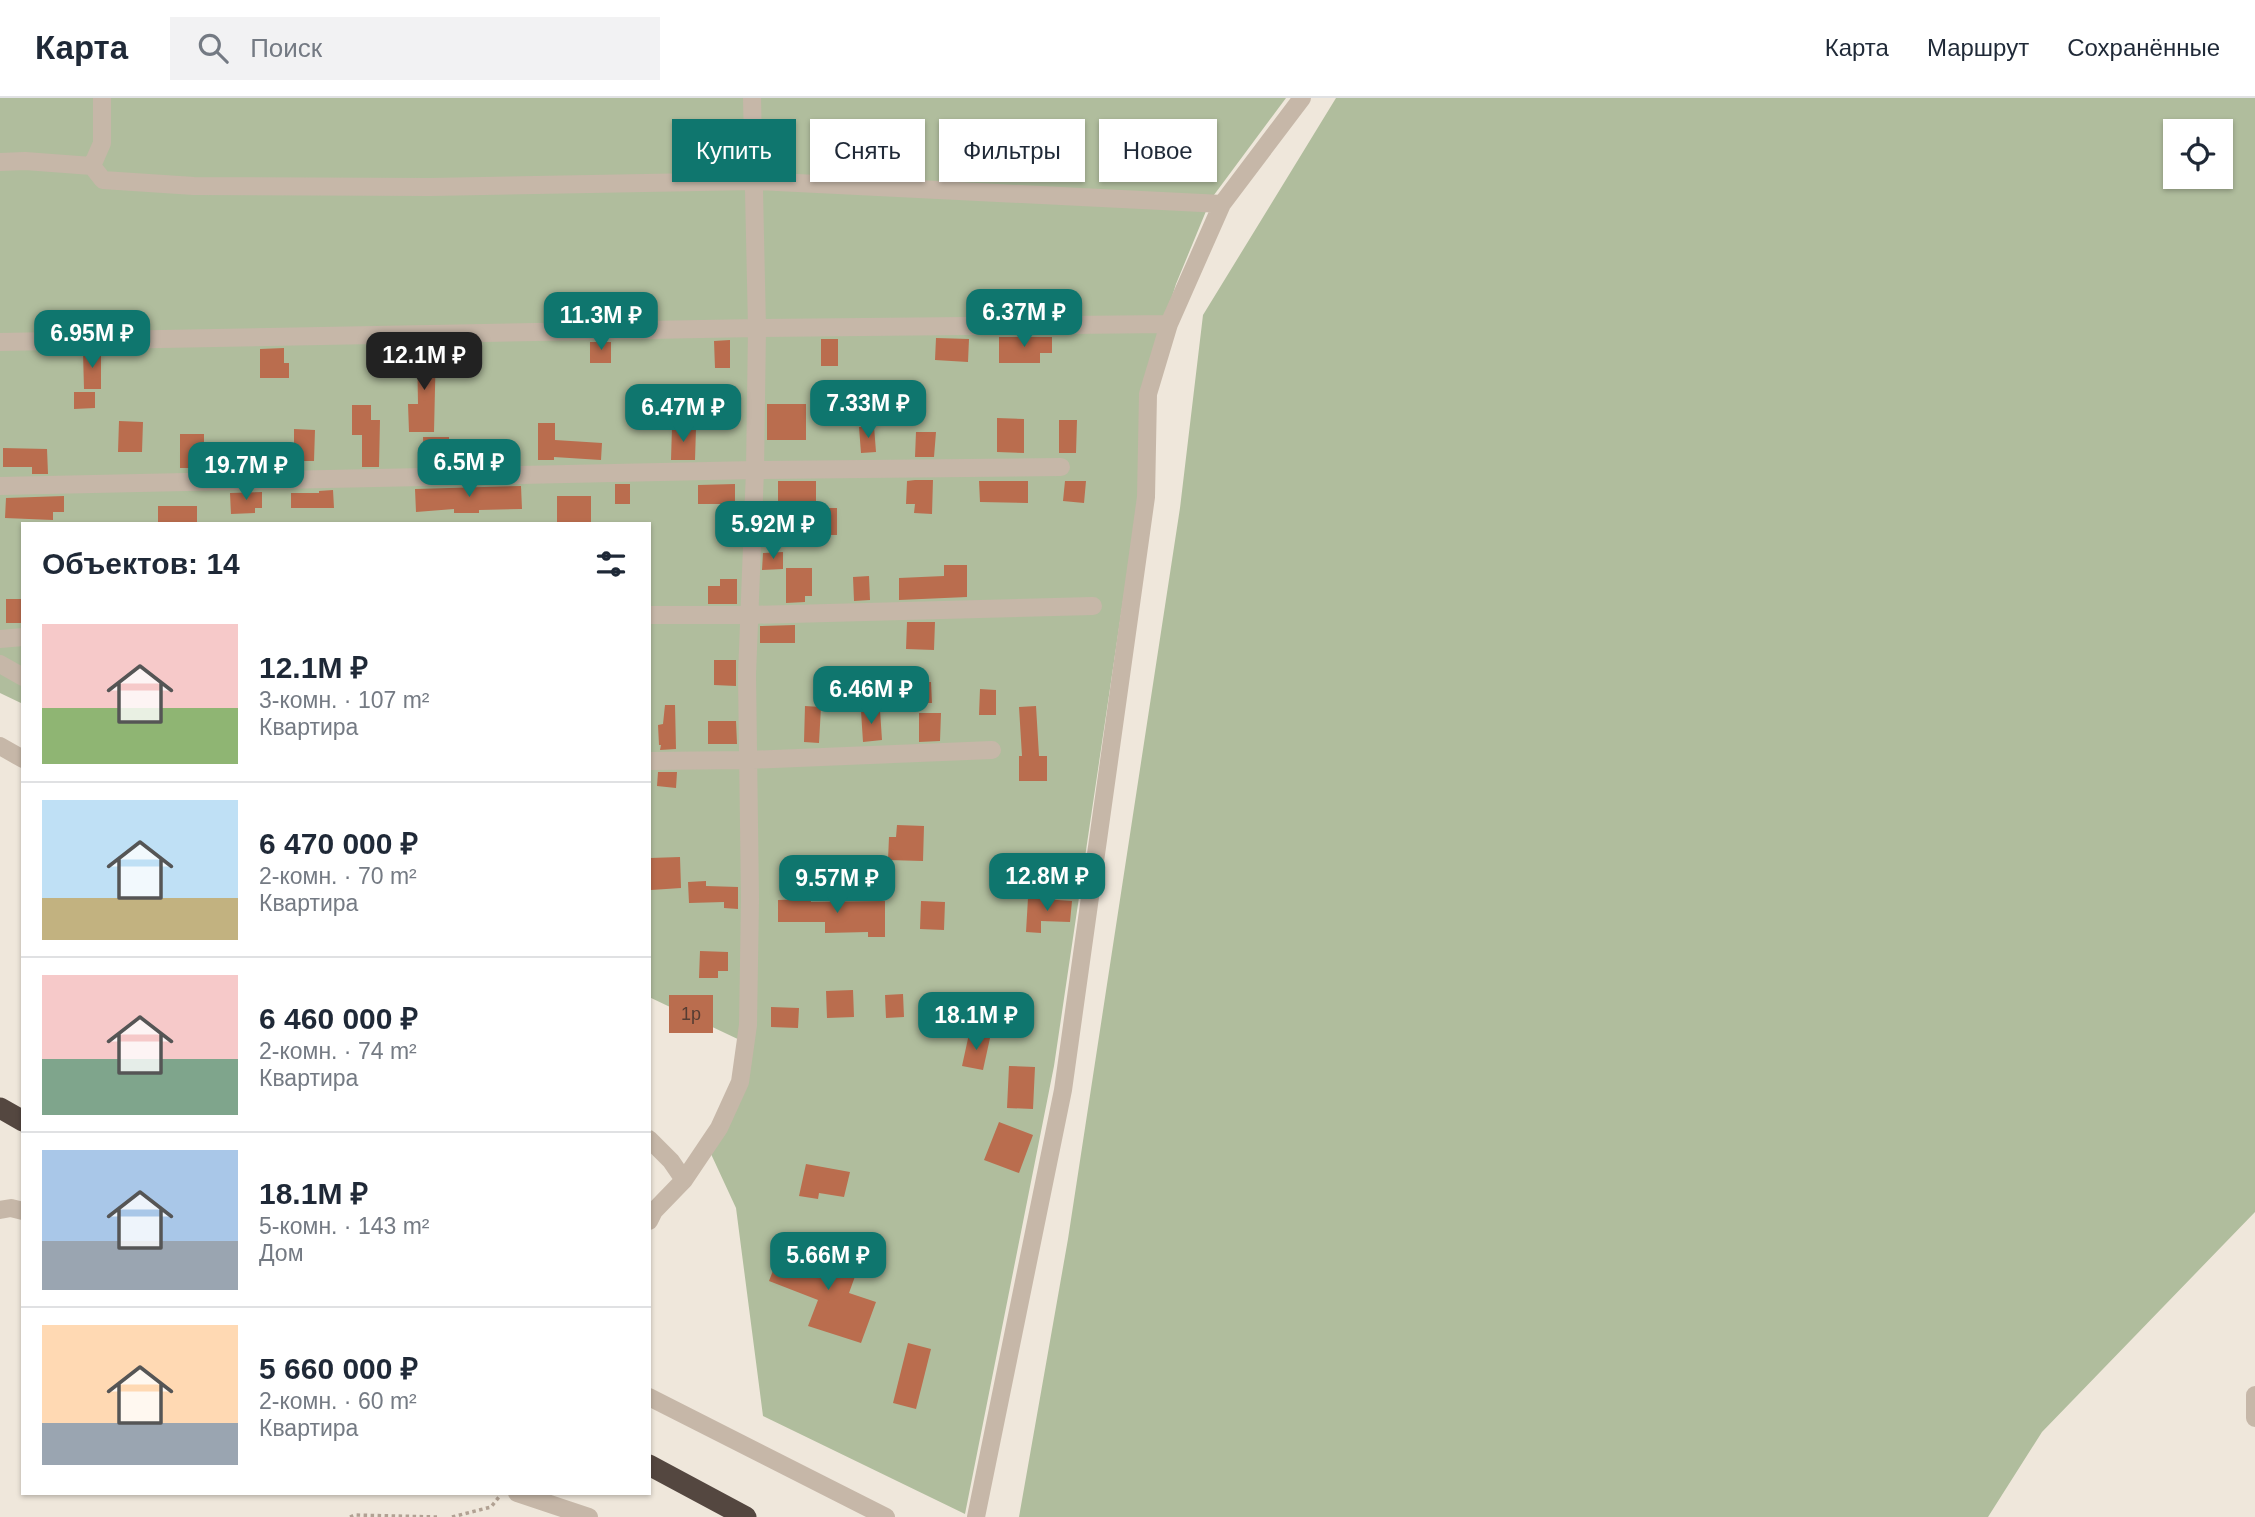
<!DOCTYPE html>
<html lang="ru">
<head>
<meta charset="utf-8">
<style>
	body { margin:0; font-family:Arial,sans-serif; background:#f2f2f3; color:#1f2937; height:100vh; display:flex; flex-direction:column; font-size:26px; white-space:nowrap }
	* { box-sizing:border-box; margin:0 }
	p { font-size:23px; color:#747a83 }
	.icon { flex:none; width:38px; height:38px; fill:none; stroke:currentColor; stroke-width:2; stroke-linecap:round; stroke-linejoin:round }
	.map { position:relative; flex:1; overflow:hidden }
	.sheet { position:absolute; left:21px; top:424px; width:630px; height:973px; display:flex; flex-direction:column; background:#fff; border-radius:0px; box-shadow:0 2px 5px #0004 }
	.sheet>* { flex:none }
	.guide { position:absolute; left:672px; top:21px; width:665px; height:63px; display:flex; gap:14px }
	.buttons { position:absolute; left:2163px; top:21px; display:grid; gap:14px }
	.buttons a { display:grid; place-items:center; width:70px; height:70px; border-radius:0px; background:#fff; box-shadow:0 2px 5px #0004; font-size:35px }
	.price { position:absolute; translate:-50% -60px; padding:0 16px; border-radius:14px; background:#0f766e; color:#fff; font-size:23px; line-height:46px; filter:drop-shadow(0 2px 4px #0008) }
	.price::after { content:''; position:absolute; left:50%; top:42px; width:21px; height:16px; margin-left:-10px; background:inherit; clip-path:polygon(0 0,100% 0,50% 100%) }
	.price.active { background:#222; color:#fff }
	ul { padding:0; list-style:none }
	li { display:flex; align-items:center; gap:21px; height:175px; padding:0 21px }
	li+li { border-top:2px solid #e0e1e3 }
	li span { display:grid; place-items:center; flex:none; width:196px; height:140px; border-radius:0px; color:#555 }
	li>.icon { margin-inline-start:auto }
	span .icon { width:84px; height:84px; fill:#fffc; stroke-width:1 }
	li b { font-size:30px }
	h2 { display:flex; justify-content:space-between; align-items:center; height:84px; padding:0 21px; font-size:30px }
	.pill { padding:0 24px; border-radius:0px; background:#fff; box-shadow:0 2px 5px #0004; font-size:24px; line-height:63px }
	.pill.active { background:#0f766e; color:#fff }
	header { display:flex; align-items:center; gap:42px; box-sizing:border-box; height:98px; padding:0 35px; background:#fff; border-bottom:2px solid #e0e1e3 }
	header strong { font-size:33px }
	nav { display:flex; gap:38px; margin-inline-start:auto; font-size:24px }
	.search { width:490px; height:63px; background:#f2f2f3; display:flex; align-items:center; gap:18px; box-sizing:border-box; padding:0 24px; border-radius:0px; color:#747a83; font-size:26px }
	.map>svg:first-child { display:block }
	.green { fill:#b0bd9d; fill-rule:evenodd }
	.building { fill:#ba6d4e }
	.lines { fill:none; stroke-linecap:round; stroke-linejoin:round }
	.path { stroke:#b1a193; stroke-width:3.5; stroke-dasharray:3.5 3.5; stroke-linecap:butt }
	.minor { stroke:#c6b7a8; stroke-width:18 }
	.highway { stroke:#544740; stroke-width:21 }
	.labels { text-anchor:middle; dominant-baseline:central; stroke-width:5; stroke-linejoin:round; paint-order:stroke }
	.number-label { font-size:18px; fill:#553c32 }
</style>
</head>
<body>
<header>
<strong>Карта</strong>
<div class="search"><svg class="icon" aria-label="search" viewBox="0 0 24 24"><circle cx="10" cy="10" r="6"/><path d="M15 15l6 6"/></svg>Поиск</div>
<nav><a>Карта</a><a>Маршрут</a><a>Сохранённые</a></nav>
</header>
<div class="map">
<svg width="2255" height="1419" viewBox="0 0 2255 1419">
	<rect width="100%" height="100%" fill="#efe7db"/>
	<path class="green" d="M0 0H1286L1211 101 1176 186 1140 298 1139 395 1054 968 965 1416 763 1318 736 1110 711 1056 744 944 649 899V425H23V606L0 595Z
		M1336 0H2255V1114L2042 1334 1988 1419H1019L1068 1141 1180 410 1203 217ZM2221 33V79H2175V33Z"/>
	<path class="building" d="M999 239H1052V255H1040V265H999Z
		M936 240 969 241 968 264 935 262Z
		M821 241H838V268H821Z
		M730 242V270H715L714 243Z
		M590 244H611V265H590Z
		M436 247 434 334H409L408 306H418L417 248Z
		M284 250V265H289V280H260V251Z
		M83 254H101V291H84Z
		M74 294H95V310L74 311Z
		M767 306H806V342H767Z
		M352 307H371V322H380L379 369H362V337H352Z
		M997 320 1024 321V355L997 354Z
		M1059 322H1077L1076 355H1059Z
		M119 323 143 324 142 354H118Z
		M538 325H555V342L602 345 601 362 554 359V362H538Z
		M874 328 876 354 861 355 859 329Z
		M672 329 696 330 695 362H671Z
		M294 331 315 332 314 363H294Z
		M916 334H936L934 359H915Z
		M180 336H204V370H180Z
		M423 339H449V367L424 368Z
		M3 350 47 351 48 376H32V369H3Z
		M915 382H933L932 416 914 415 915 406H906L907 383Z
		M778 383H816V419H778Z
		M979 383H1028V405L980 404Z
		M1065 383H1086L1084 405 1063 403Z
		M615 386H630V406H615Z
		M735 386V406H698V387Z
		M521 388 522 411 479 412V415H454V411L416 414 415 391Z
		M333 392 334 410H291V395H319V393Z
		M262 394V410H255V415L231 416 230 395Z
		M64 398V414H53V422L5 420 6 400Z
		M557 398H591V425H557Z
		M158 408H197V425H158Z
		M822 410H837V437H822Z
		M783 454V471L762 472 763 455Z
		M944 467H967V499L899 502V480L944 478Z
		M786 470H812V498H805V504L786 505Z
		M869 478 870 502 854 503 853 479Z
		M720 481H737V506H708V488H720Z
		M6 501H23V525H6Z
		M907 524H935L934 552 906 551Z
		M795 527V545H760V528Z
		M714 562H736V588L714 587Z
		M913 584H931L932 605H913Z
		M980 591 996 592V617H979Z
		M665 607H675L676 651 660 652 661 647H659L658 627 663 626Z
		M805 608 821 609 819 645 804 644Z
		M1036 608 1039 658H1047V683H1019V658H1022L1019 609Z
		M880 612 882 642 863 644 861 613Z
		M919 615H941L940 643 919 644Z
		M708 623H736L737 646H708Z
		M658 674H677L676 690 657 688Z
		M897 727 924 728 923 763 888 762 889 739H896Z
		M680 759 681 790 651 792 650 760Z
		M706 783V788L738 789V811L724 810V804L689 805 688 784Z
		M1028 800 1072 803 1070 824 1041 823V835L1026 834Z
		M811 801V804L885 803V839H868V834L825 835V824H778V802Z
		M921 803 945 804 944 832 920 831Z
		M700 853 728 854V873H718V880H699Z
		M853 892 854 919 827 920 826 893Z
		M903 896 904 919 886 920 885 897Z
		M669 897H713V935H669Z
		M771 909 799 910 798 930 771 929Z
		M969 936 990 940 983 972 962 968Z
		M1009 968 1035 969 1033 1011 1007 1010Z
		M999 1024 1033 1037 1019 1075 984 1062Z
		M806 1066 850 1074 844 1099 819 1095 818 1101 799 1098Z
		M833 1149 862 1159 849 1195 876 1204 861 1245 808 1228 818 1202 769 1183 780 1154 803 1163 805 1158 827 1166Z
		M908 1245 931 1251 916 1311 893 1305Z"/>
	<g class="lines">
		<path class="path" d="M350 1419 355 1417 437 1419
			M452 1419 491 1409 499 1399"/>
		<path class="minor" d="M0 64 25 63 92 68 103 82 194 88 430 89 755 83 1222 106
			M92 68 102 45V0
			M0 244 757 230 1169 226
			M0 388 755 372 1061 369
			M649 517H749L1093 508
			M0 541 23 539
			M0 566 23 579
			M0 648 23 661
			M649 663 747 662 992 652
			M649 1041 671 1063 684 1082
			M0 1112 11 1110 23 1113
			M649 1123 654 1113 684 1082 719 1030 740 984 748 927 750 801 747 577 755 372 757 230 752 0
			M2255 1297V1320
			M649 1299 886 1419
			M517 1395 589 1419
			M976 1419 1063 992 1146 399 1148 296 1169 226 1222 106 1302 0"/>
		<path class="highway" d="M0 1010 23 1023
			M649 1367 746 1419"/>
	</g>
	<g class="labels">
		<g class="number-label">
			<text x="691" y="916">1р</text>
		</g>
	</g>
</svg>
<div class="buttons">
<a><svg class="icon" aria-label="locate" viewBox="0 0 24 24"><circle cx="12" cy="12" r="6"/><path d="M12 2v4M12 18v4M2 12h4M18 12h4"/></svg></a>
</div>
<b class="price" style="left:1024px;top:251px">6.37M ₽</b>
<b class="price" style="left:601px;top:254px">11.3M ₽</b>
<b class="price" style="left:92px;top:272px">6.95M ₽</b>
<b class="price active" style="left:424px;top:294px">12.1M ₽</b>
<b class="price" style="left:868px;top:342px">7.33M ₽</b>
<b class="price" style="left:683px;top:346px">6.47M ₽</b>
<b class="price" style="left:469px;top:401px">6.5M ₽</b>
<b class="price" style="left:246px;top:404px">19.7M ₽</b>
<b class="price" style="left:773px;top:463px">5.92M ₽</b>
<b class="price" style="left:871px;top:628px">6.46M ₽</b>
<b class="price" style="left:1047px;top:815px">12.8M ₽</b>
<b class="price" style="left:837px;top:817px">9.57M ₽</b>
<b class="price" style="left:976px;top:954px">18.1M ₽</b>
<b class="price" style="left:828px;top:1194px">5.66M ₽</b>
<div class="guide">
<a class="pill active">Купить</a>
<a class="pill">Снять</a>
<a class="pill">Фильтры</a>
<a class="pill">Новое</a>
</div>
<section class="sheet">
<h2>Объектов: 14<svg class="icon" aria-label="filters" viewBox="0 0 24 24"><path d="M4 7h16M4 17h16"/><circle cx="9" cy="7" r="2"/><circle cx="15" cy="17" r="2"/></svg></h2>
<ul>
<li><span style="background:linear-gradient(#f6c9c9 60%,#8fb573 0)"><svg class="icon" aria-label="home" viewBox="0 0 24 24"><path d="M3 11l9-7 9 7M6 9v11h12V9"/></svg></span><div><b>12.1M ₽</b><p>3-комн. · 107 m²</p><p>Квартира</p></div></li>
<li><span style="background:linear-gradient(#bfe0f5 70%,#c2b280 0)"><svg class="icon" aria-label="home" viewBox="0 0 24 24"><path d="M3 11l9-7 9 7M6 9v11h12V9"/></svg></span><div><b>6 470 000 ₽</b><p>2-комн. · 70 m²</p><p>Квартира</p></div></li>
<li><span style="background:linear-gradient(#f6c9c9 60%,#7fa58c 0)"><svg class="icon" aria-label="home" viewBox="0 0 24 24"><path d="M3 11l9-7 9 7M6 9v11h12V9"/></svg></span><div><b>6 460 000 ₽</b><p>2-комн. · 74 m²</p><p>Квартира</p></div></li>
<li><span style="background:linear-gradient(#a9c7e8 65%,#9aa5b1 0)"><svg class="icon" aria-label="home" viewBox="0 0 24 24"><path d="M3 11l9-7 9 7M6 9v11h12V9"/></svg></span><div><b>18.1M ₽</b><p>5-комн. · 143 m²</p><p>Дом</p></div></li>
<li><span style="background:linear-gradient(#ffd9b3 70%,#9aa5b1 0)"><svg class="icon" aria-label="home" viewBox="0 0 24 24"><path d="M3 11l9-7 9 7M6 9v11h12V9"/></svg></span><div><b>5 660 000 ₽</b><p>2-комн. · 60 m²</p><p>Квартира</p></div></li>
</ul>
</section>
</div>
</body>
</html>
